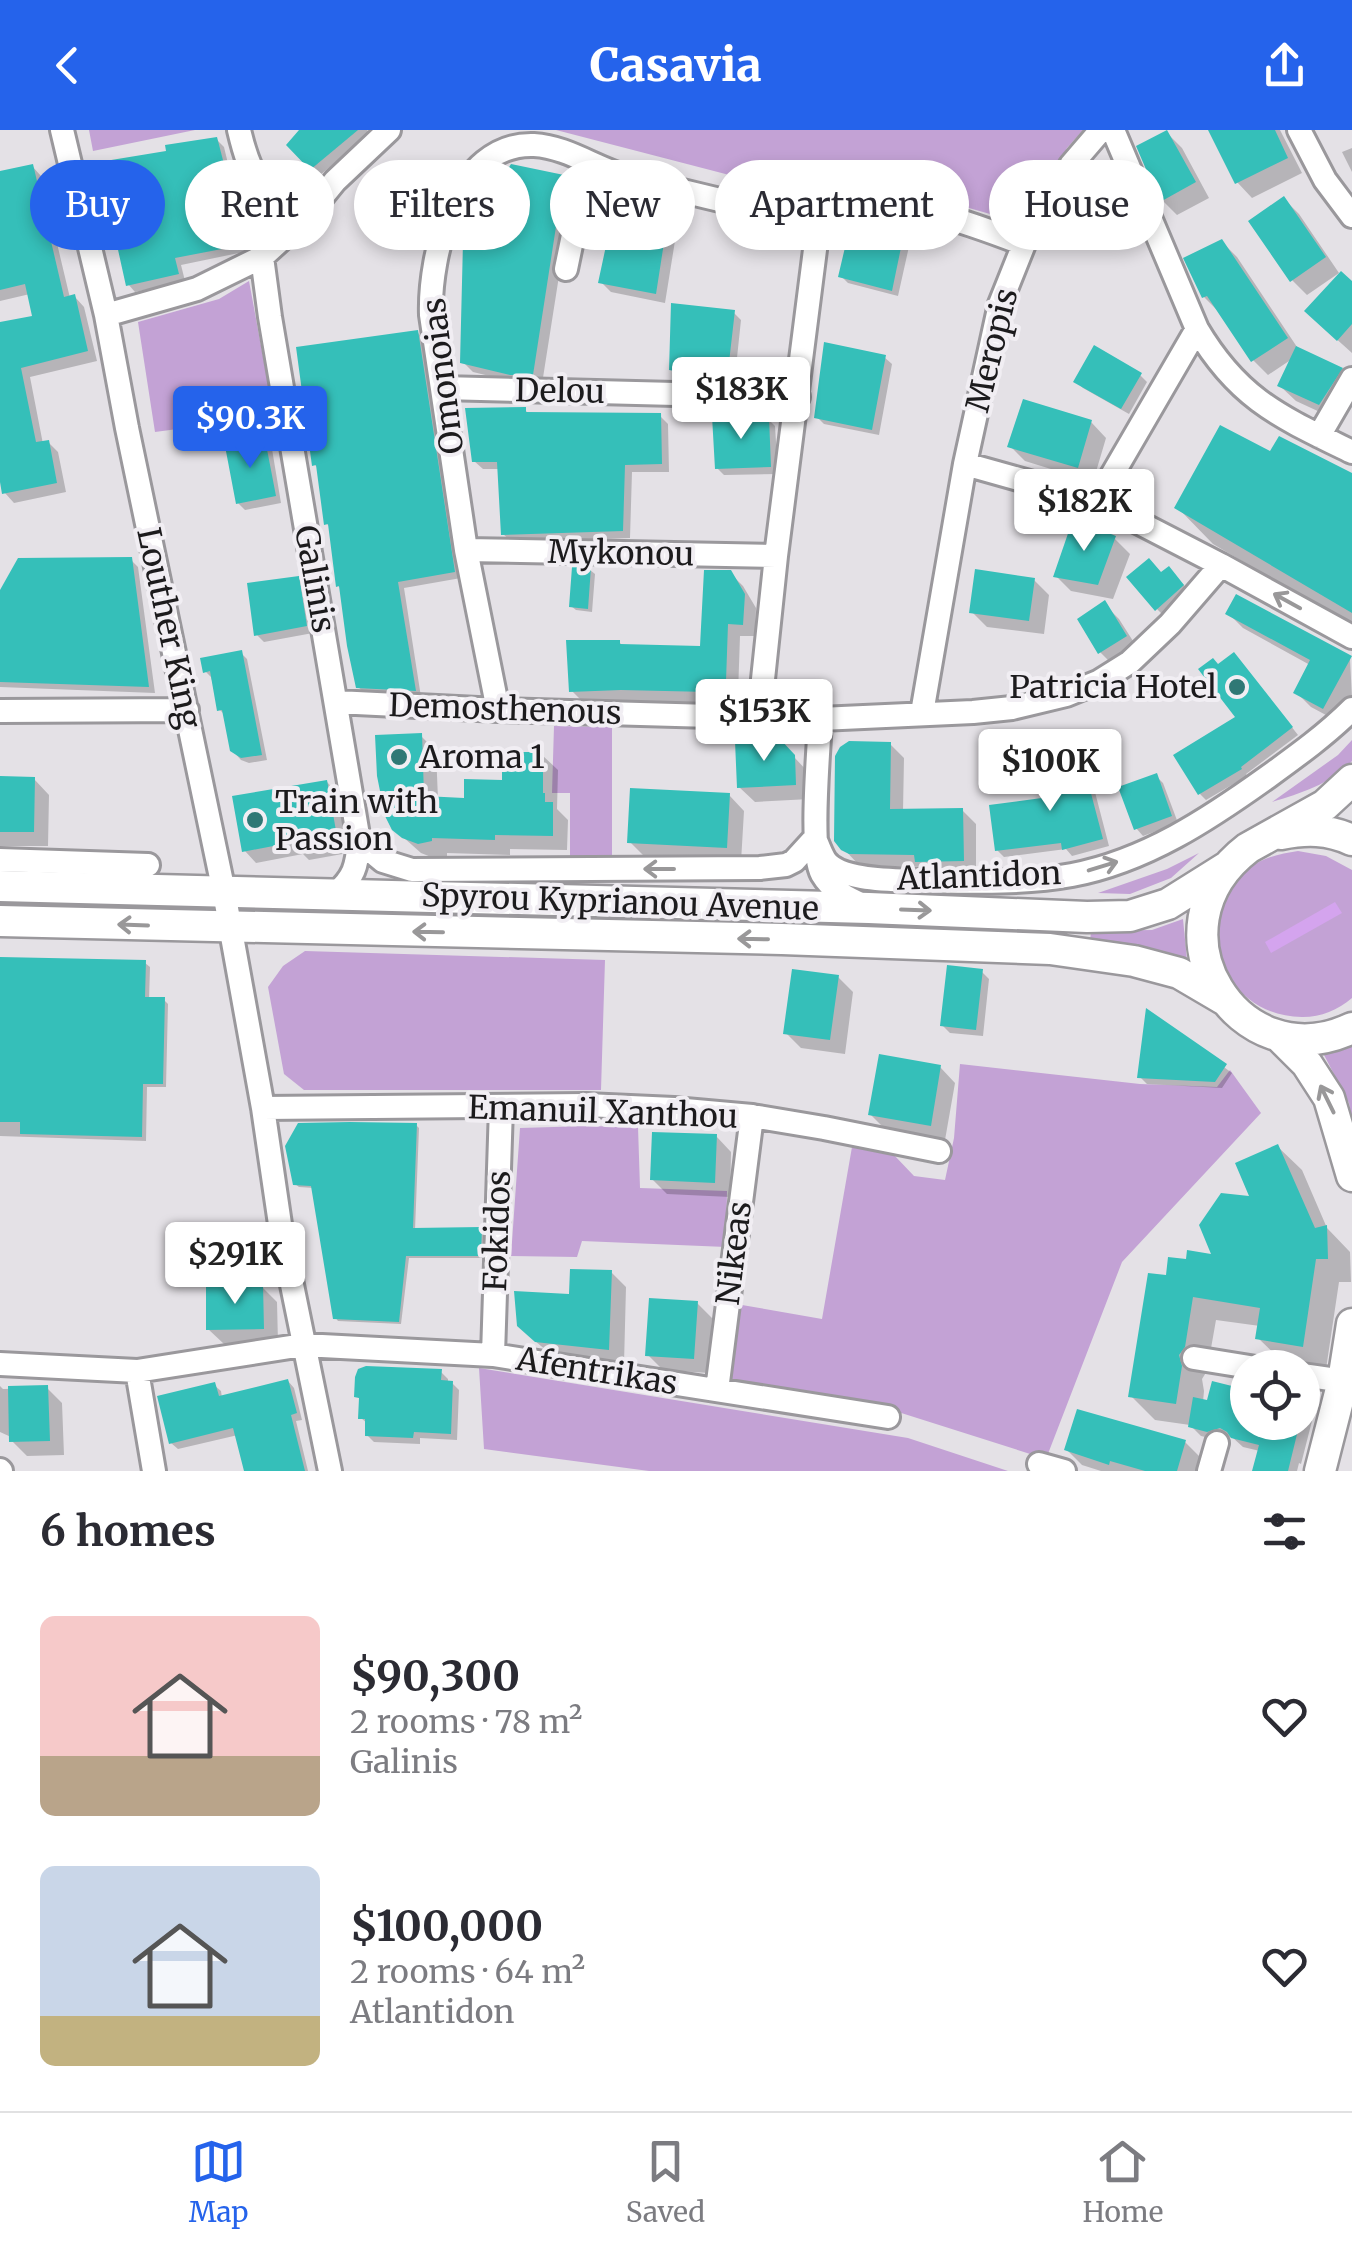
<!DOCTYPE html>
<html lang="en">
<head>
<meta charset="utf-8">
<style>
	body { margin:0; font-family:Merriweather,serif; background:#f2f2f3; color:#2b2b33; height:100vh; display:flex; flex-direction:column; font-size:38px; white-space:nowrap }
	* { box-sizing:border-box; margin:0 }
	p { font-size:32px; color:#7c7c81 }
	.icon { flex:none; width:55px; height:55px; fill:none; stroke:currentColor; stroke-width:2; stroke-linecap:round; stroke-linejoin:round }
	.map { position:relative; height:1341px; overflow:hidden }
	.sheet { display:flex; flex-direction:column; background:#fff; flex:1 }
	.sheet>* { flex:none }
	.top-card { position:absolute; left:30px; top:30px; width:1292px; height:90px; display:flex; gap:20px }
	.buttons { position:absolute; left:1230px; top:1220px; display:grid; gap:20px }
	.buttons a { display:grid; place-items:center; width:90px; height:90px; border-radius:50%; background:#fff; box-shadow:0 5px 15px #0003; font-size:50px }
	.price { position:absolute; translate:-50% -85px; padding:0 22px; border-radius:10px; background:#fff; color:#222; font-size:32px; line-height:65px; filter:drop-shadow(0 2px 5px #0008) }
	.price::after { content:''; position:absolute; left:50%; top:60px; width:30px; height:22px; margin-left:-15px; background:inherit; clip-path:polygon(0 0,100% 0,50% 100%) }
	.price.current { background:#2563eb; color:#fff }
	ul { padding:0; list-style:none }
	li { display:flex; align-items:center; gap:30px; height:250px; padding:0 40px }
	li span { display:grid; place-items:center; flex:none; width:280px; height:200px; border-radius:15px; color:#555 }
	li>.icon { margin-inline-start:auto }
	span .icon { width:120px; height:120px; fill:#fffc; stroke-width:1 }
	li b { font-size:42px }
	h2 { display:flex; justify-content:space-between; align-items:center; height:120px; padding:0 40px; font-size:42px }
	.tag { padding:0 35px; border-radius:45px; background:#fff; box-shadow:0 5px 15px #0003; font-size:35px; line-height:90px }
	.tag.current { background:#2563eb; color:#fff }
	header { display:flex; justify-content:space-between; align-items:center; height:130px; padding:0 40px; background:#2563eb; color:#fff; font-size:45px; font-weight:800 }
	.menu { display:flex; justify-content:space-around; align-items:center; height:140px; border-top:2px solid #e1e1e2; background:#fff; font-size:28px; color:#7c7c81 }
	.menu a { display:grid; justify-items:center; gap:5px }
	.menu .current { color:#2563eb }
	.map>svg:first-child { display:block }
	.green { fill:#c3a2d5 }
	.water { fill:#d4a4ee }
	.shadow { fill:#0003 }
	.lines { fill:none; stroke-linecap:round; stroke-linejoin:round }
	.river { stroke:#d4a4ee; stroke-width:32 }
	.building { fill:#35bfb9 }
	.minor-casing { stroke:#9a989c; stroke-width:28 }
	.major-casing { stroke:#9a989c; stroke-width:35 }
	.minor { stroke:#fff; stroke-width:22 }
	.major { stroke:#fff; stroke-width:30 }
	.oneway { stroke:#999899 }
	.poi-dot { fill:#2f7875; stroke:#f1eef3; stroke-width:4 }
	.labels { text-anchor:middle; dominant-baseline:central; stroke-width:8; stroke-linejoin:round; paint-order:stroke }
	.street-label { font-size:32px; fill:#1c1b1d; stroke:#f1eef3 }
	.poi-label { font-size:32px; fill:#1c1b1d; stroke:#f1eef3; text-anchor:start }
</style>
</head>
<body>
<header><svg class="icon" aria-label="back" viewBox="0 0 24 24"><path d="M15 5l-7 7 7 7"/></svg>Casavia<svg class="icon" aria-label="share" viewBox="0 0 24 24"><path d="M12 15V3M7 8l5-5 5 5M5 13v7h14v-7"/></svg></header>
<div class="map">
<svg width="1352" height="1341" viewBox="0 0 1352 1341">
	<rect width="100%" height="100%" fill="#e4e1e6"/>
	<path class="green" d="M89 0H195L93 21Z
		M556 0H1083L1067 18 1026 89 1011 90 899 58 840 50 810 66Z
		M249 151 274 286 155 302 138 192 219 169Z
		M554 596 612 597V726H570V663H552Z
		M1352 610V631C1331 654 1301 663 1272 672L1338 625Z
		M1298 721 1326 726 1352 740V868C1338 880 1321 887 1303 887 1224 888 1183 789 1248 739 1263 727 1280 724 1298 721Z
		M1199 723 1171 748 1130 764 1098 763 1167 739Z
		M1183 789 1187 830 1162 821 1090 813 1091 801 1152 800Z
		M305 821 605 830 601 960H304L284 944 268 857 283 836Z
		M1352 914V990L1349 973 1323 923Z
		M960 934 1140 954 1217 957 1230 940 1261 983 1122 1132 1046 1329 895 1281 724 1255 742 1175 822 1189 852 1017 894 1025 914 1046 945 1050 954 1008Z
		M588 996 638 997 640 1058 727 1061 726 1117 582 1111 577 1127 511 1126 520 998Z
		M479 1238 908 1308 1008 1341H649L484 1319Z"/>
	<path class="water" d="M1335 772 1342 783 1271 823 1265 812Z"/>
	<path class="shadow" d="M300 0H367L370 3 319 46 290 15Z
		M1210 0H1280L1302 43 1252 68 1237 52Z
		M1167 3 1182 18 1209 68 1177 85 1162 70Z
		M216 9 224 17 237 71 240 70 248 78 258 119 181 135 185 151 135 162 128 154 111 86 104 79 169 23Z
		M1352 18V42L1342 22Z
		M32 36 41 46 70 168 75 167 84 177 97 231 30 247 43 314 48 312 58 322 66 362 14 373 5 363 0 339V195L35 188 30 164 0 171V44Z
		M563 47 573 57 542 254H522L473 242 463 232Z
		M1284 69 1299 84 1339 143 1307 165 1292 150Z
		M669 76 679 86 665 173 611 162 601 152Z
		M903 105 910 112 898 166 848 153 841 146Z
		M1222 112 1237 127 1299 220 1341 240 1352 250 1335 289 1296 271 1280 256 1292 229 1268 245 1253 230 1219 182 1204 167Z
		M1352 154V223L1322 196Z
		M734 183 741 190 734 256 679 246 672 239Z
		M417 202 424 209 461 448 404 458 421 567 366 564 358 557 342 459 338 456 330 397 327 394 320 340 315 335Z
		M884 227 892 234 879 305 824 294 817 287Z
		M1140 245 1147 252 1129 284 1083 258 1076 251Z
		M525 280 529 284 660 286 668 294 669 342H632L630 408 512 412 503 404 500 339H483L474 331Z
		M768 289 775 296 778 344 724 345 717 338Z
		M1091 292 1106 308 1093 352 1025 331 1010 316Z
		M264 312 272 319 281 373 245 380 238 373Z
		M1352 346V496L1213 414 1177 377Z
		M1115 409 1130 424 1113 469 1071 461 1056 446Z
		M131 430 138 437 155 563 0 557V465Z
		M590 440 595 444 592 482 576 480 571 476Z
		M730 443 743 456 756 478 755 506H740L738 564 723 574 636 572 584 573 571 560 619 512 623 516 703 518Z
		M1162 445 1183 454 1197 472 1172 494 1157 479Z
		M298 448 305 456 313 503 264 512 257 505Z
		M1034 450 1049 465 1044 504 987 497 972 482Z
		M1104 474 1119 489 1140 522 1115 537 1100 522Z
		M1228 483 1350 528 1352 568 1339 592 1311 577 1296 562 1310 535 1243 498Z
		M241 523 247 529 267 630 249 633 241 630 232 620 226 586 220 580 211 547 205 541Z
		M1240 531 1298 605 1246 644 1247 646 1206 670 1200 664 1239 588 1219 536Z
		M421 606 436 621 438 669 466 670 504 653 542 625 558 640 557 679 568 690 567 720 510 719V725L447 723V726L436 729 421 723 394 699Z
		M779 611 809 643 810 669 755 672 739 657Z
		M890 614 904 628 903 681 962 680 976 694V743L931 744 924 737 865 736 857 733 843 718Z
		M1082 632 1089 639 1109 716 1072 726 1066 719 1004 727 997 720 1052 669Z
		M1156 646 1163 653 1178 693 1143 706 1136 698Z
		M0 649H34L49 665 48 716H0Z
		M327 652 338 664 348 723 309 730 303 724 256 733 245 721Z
		M729 665 744 681 741 732 645 727 630 712Z
		M0 829 145 833 150 837 149 870H164L168 874 166 957H147L146 1011 0 1006Z
		M982 842 989 849 983 906 950 903 943 896Z
		M838 847 853 862 845 924 801 918 786 903Z
		M1148 882 1232 943 1222 958 1147 954 1140 947Z
		M940 937 955 953 945 1010 886 1000 871 985Z
		M416 995 419 998 415 1100 481 1099 484 1102 483 1128H409L401 1194 338 1191 335 1187 314 1058 299 1057 295 1054Z
		M716 1006 731 1022 730 1067 667 1064 652 1049Z
		M1278 1017 1302 1040 1327 1098 1350 1122 1351 1152H1339L1326 1239 1282 1231 1258 1208 1260 1196 1216 1190 1207 1241 1202 1249 1204 1261 1203 1272 1248 1292H1302V1281L1312 1291 1301 1334 1299 1333 1297 1341H1255L1260 1321 1243 1317 1232 1307 1218 1310 1201 1306 1190 1295 1155 1290 1131 1266 1168 1148 1188 1132 1215 1127 1253 1068Z
		M611 1142 626 1157 624 1234 553 1226 535 1211Z
		M262 1157 277 1172 278 1213 224 1214 208 1199Z
		M697 1173 712 1188 709 1243 663 1240 648 1225Z
		M441 1242 448 1249V1253H452L459 1260 457 1310 420 1308V1314L374 1312 367 1305 368 1294 361 1288 362 1271 357 1266Z
		M288 1251 294 1258 302 1290 296 1291 308 1341H247L238 1305 178 1319 171 1313 214 1255 221 1261 222 1268Z
		M0 1256 3 1259 47 1258 62 1273 64 1325 27 1326 12 1311 11 1307 0 1302Z
		M1185 1312 1200 1327 1196 1341H1101L1082 1335 1066 1319Z"/>
	<g class="lines">
		<path class="river" d="M593 789 951 796"/>
	</g>
	<path class="building" d="M299 0H358L310 40 286 15Z
		M1167 0 1196 52 1160 72 1136 16Z
		M1208 0H1275L1288 28 1235 54Z
		M217 7 233 69 241 68 253 113 175 128 179 144 126 156 109 79 101 80 93 33 166 21 165 15Z
		M33 34 64 167 75 164 88 221 21 238 36 312 49 310 57 353 2 364 0 352V192L32 186 25 154 0 160V41Z
		M511 34 564 45 533 245H510L460 233 463 112Z
		M618 60 670 74 656 164 598 153Z
		M1284 66 1326 127 1290 152 1248 91Z
		M851 92 904 103 892 161 838 147Z
		M1222 109 1288 208 1251 232 1207 166 1202 168 1183 128Z
		M1341 141 1352 151V194L1337 211 1304 181Z
		M671 173 735 180 727 250 669 240Z
		M418 200 455 442 398 452 416 561 356 558 347 516 339 456 336 457 328 394 324 395 316 335 312 336 296 217Z
		M824 212 886 225 872 300 814 288Z
		M1094 215 1142 243 1121 279 1073 252Z
		M1296 216 1343 238 1319 275 1277 256Z
		M1023 269 1092 290 1078 338 1007 317Z
		M526 277V282L661 283 662 334 625 335 623 401 501 405 497 332H472L465 278Z
		M712 286 769 287 771 337 715 339Z
		M1220 295 1270 321 1279 306 1352 343V483L1174 378Z
		M265 309 276 366 236 374 225 316Z
		M1073 389 1116 406 1098 455 1053 447Z
		M132 427 149 557 0 552V460L18 428Z
		M1149 428 1161 442 1169 436 1184 455 1155 481 1126 447Z
		M572 437H591L588 479 569 477Z
		M975 439 1035 448 1029 491 969 483Z
		M704 440H731L745 464 743 495 728 494 726 551 709 562 621 560 569 562 566 510H620V514L700 516Z
		M299 446 307 496 254 506 247 453Z
		M1236 464 1352 526 1323 579 1293 563 1310 530 1225 484Z
		M1105 470 1127 506 1098 524 1077 489Z
		M242 520 262 625 241 628 230 621 222 580 217 581 210 541 203 543 200 528Z
		M1234 522 1293 597 1241 637 1242 639 1198 665 1173 625 1235 587 1198 539 1213 528 1218 534Z
		M422 603 424 666 464 668V649L502 650V622H543V663H545V672H553V706L495 705V710L432 708V711L418 714 402 708 392 700 385 686 377 646 375 605Z
		M780 609 795 625 796 655 737 658 735 611Z
		M849 611 891 612 890 679 963 678 964 731 915 732 914 725 849 724 841 720 834 711 835 626 840 617Z
		M1082 629 1103 709 1062 720 1061 713 995 721 989 675 1049 667 1042 640Z
		M1157 643 1172 686 1134 700 1118 657Z
		M0 646 35 647 34 702H0Z
		M327 650 338 712 295 719 294 712 242 722 232 666Z
		M630 658 730 663 727 718 627 713Z
		M0 827 146 830 145 867H165L163 954H143L142 1007 20 1004V992H0Z
		M947 835 983 839 976 900 940 896Z
		M792 839 839 845 830 910 783 904Z
		M1146 878 1227 934 1215 952 1137 948Z
		M879 924 941 935 931 996 868 985Z
		M350 992 417 993 413 1098 482 1097 481 1126H406L399 1192 333 1189 311 1056 293 1055 285 1016 298 993Z
		M652 1002 717 1004 715 1053 650 1050Z
		M1278 1014 1315 1098 1327 1095 1328 1129H1316L1303 1217 1255 1209 1260 1178 1193 1167 1185 1217 1179 1225 1182 1236 1176 1274 1128 1267 1148 1143 1166 1145 1168 1127 1186 1129 1187 1120 1211 1124 1199 1095 1221 1063 1249 1066 1235 1033Z
		M570 1139 612 1140 609 1220 535 1212 517 1196 514 1161 569 1164Z
		M206 1155H263L264 1199 206 1200Z
		M649 1168 698 1171 694 1229 645 1226Z
		M366 1236 442 1239 441 1250 453 1251 451 1304 414 1302 413 1308 365 1306V1289H358L359 1268 354 1267 355 1247 358 1239Z
		M288 1249 297 1283 291 1285 305 1341H244L233 1298 169 1314 157 1266 215 1252 219 1266Z
		M1212 1251 1248 1260V1292H1300L1288 1341H1252L1259 1315 1231 1308 1227 1302 1220 1298 1207 1302 1188 1297 1193 1267 1207 1270Z
		M48 1255 50 1311 9 1312 8 1256Z
		M1077 1279 1186 1310 1177 1341H1145L1110 1331 1109 1335 1064 1320Z"/>
	<g class="lines">
		<defs>
			<path id="minor" d="M62 0 106 185 127 298 224 762 263 978 281 1101 330 1341
				M239 0C251 51 261 62 305 88
				M1113 0 1197 199C1239 270 1281 287 1352 322
				M1299 0 1325 50 1352 86
				M262 127 270 187 359 711C357 736 354 748 335 764
				M566 139 588 33
				M106 185 197 159 262 127 305 88 335 51 389 0
				M442 258 798 267
				M1319 306 1352 249
				M965 334 1097 371 1221 435 1352 507
				M1097 371 1197 199
				M466 420 776 426
				M336 572 498 580 820 589 973 582 1012 578 1066 565 1098 552 1130 532 1170 494 1221 435
				M498 580 466 420 431 185C429 125 456 12 534 15 568 17 596 39 627 47 691 64 756 78 820 94
				M0 581 187 580
				M922 583 965 334 1000 174 1024 114 1071 35 1101 0
				M759 587 776 426 817 104C820 94 823 82 832 76 866 54 988 100 1024 114
				M820 589C819 620 809 721 822 744 832 761 847 768 865 776
				M815 708C818 715 821 724 825 730 839 751 895 750 919 751 970 752 1022 754 1072 745 1146 731 1209 689 1269 646 1298 625 1327 604 1352 579
				M359 711 383 731 412 740 760 738 786 735 794 731 815 708
				M0 730 148 735
				M263 978 586 975 674 979 752 986 824 998 939 1021
				M493 1225 501 977
				M1194 1228 1256 1238
				M0 1234 137 1241 303 1215 493 1225 888 1287
				M137 1241 154 1341
				M1302 1245 1352 1252
				M717 1260 752 986
				M1039 1334 1064 1341
				M0 1340 1 1341
				M1209 1341 1217 1313"/>
			<path id="major" d="M1352 650 1325 675 1248 718C1142 799 1239 952 1352 898
				M1281 704C1306 699 1328 699 1352 710
				M0 756 869 778 1087 787 1130 786 1168 774 1227 737
				M0 791 782 809 1050 819 1134 831 1179 843 1225 870
				M1279 906 1307 934 1329 968 1352 1046
				M1320 1341 1343 1251 1352 1194"/>
		</defs>
		<use href="#minor" class="minor-casing"/>
		<use href="#major" class="major-casing"/>
		<use href="#minor" class="minor"/>
		<use href="#major" class="major"/>
	</g>
	<defs><path id="oneway-shaft" d="M-6 0H5M1.5-3L5.5 0L1.5 3" fill="none" stroke-width="1.6" stroke-linecap="round" stroke-linejoin="round" transform="scale(2.5)"/></defs>
	<g class="oneway">
		<use href="#oneway-shaft" transform="translate(1287 471) rotate(-151)"/>
		<use href="#oneway-shaft" transform="translate(1103 736) rotate(-17)"/>
		<use href="#oneway-shaft" transform="translate(659 739) rotate(180)"/>
		<use href="#oneway-shaft" transform="translate(916 780) rotate(2)"/>
		<use href="#oneway-shaft" transform="translate(133 795) rotate(-178)"/>
		<use href="#oneway-shaft" transform="translate(428 802) rotate(-179)"/>
		<use href="#oneway-shaft" transform="translate(753 809) rotate(-179)"/>
		<use href="#oneway-shaft" transform="translate(1327 969) rotate(-116)"/>
	</g>
	<g class="poi-dot">
		<circle cx="1237" cy="557" r="10"/>
		<circle cx="399" cy="627" r="10"/>
		<circle cx="255" cy="690" r="10"/>
	</g>
	<g class="labels">
		<g class="street-label">
			<text transform="translate(992 220) rotate(-76)">Meropis</text>
			<text transform="translate(443 246) rotate(-97)">Omonoias</text>
			<text transform="translate(560 261) rotate(1)">Delou</text>
			<text transform="translate(621 423) rotate(1)">Mykonou</text>
			<text transform="translate(315 449) rotate(80)">Galinis</text>
			<text transform="translate(169 498) rotate(78)">Louther King</text>
			<text transform="translate(505 579) rotate(2)">Demosthenous</text>
			<text transform="translate(979 746) rotate(-2)">Atlantidon</text>
			<text transform="translate(620 772) rotate(2)">Spyrou Kyprianou Avenue</text>
			<text transform="translate(603 982) rotate(2)">Emanuil Xanthou</text>
			<text transform="translate(497 1101) rotate(-88)">Fokidos</text>
			<text transform="translate(734 1123) rotate(-83)">Nikeas</text>
			<text transform="translate(597 1241) rotate(9)">Afentrikas</text>
		</g>
		<g class="poi-label">
			<text x="1217" y="557" text-anchor="end">Patricia Hotel</text>
			<text x="419" y="627">Aroma 1</text>
			<text x="275" y="672">Train with<tspan x="275" dy="37">Passion</tspan></text>
		</g>
	</g>
</svg>
<div class="buttons">
<a><svg class="icon" aria-label="locate" viewBox="0 0 24 24"><circle cx="12" cy="12" r="6"/><path d="M12 2v4M12 18v4M2 12h4M18 12h4"/></svg></a>
</div>
<b class="price" style="left:741px;top:312px">$183K</b>
<b class="price current" style="left:250px;top:341px">$90.3K</b>
<b class="price" style="left:1084px;top:424px">$182K</b>
<b class="price" style="left:764px;top:634px">$153K</b>
<b class="price" style="left:1050px;top:684px">$100K</b>
<b class="price" style="left:235px;top:1177px">$291K</b>
<div class="top-card">
<a class="tag current">Buy</a>
<a class="tag">Rent</a>
<a class="tag">Filters</a>
<a class="tag">New</a>
<a class="tag">Apartment</a>
<a class="tag">House</a>
</div>
</div>
<section class="sheet">
<h2>6 homes<svg class="icon" aria-label="filters" viewBox="0 0 24 24"><path d="M4 7h16M4 17h16"/><circle cx="9" cy="7" r="2"/><circle cx="15" cy="17" r="2"/></svg></h2>
<ul>
<li><span style="background:linear-gradient(#f6c9c9 70%,#b9a48a 0)"><svg class="icon" aria-label="home" viewBox="0 0 24 24"><path d="M3 11l9-7 9 7M6 9v11h12V9"/></svg></span><div><b>$90,300</b><p>2 rooms · 78 m²</p><p>Galinis</p></div><svg class="icon" aria-label="heart" viewBox="0 0 24 24"><path d="M12 20l-8-8c-3-5 5-10 8-4 3-6 11-1 8 4z"/></svg></li>
<li><span style="background:linear-gradient(#c9d6e8 75%,#c2b280 0)"><svg class="icon" aria-label="home" viewBox="0 0 24 24"><path d="M3 11l9-7 9 7M6 9v11h12V9"/></svg></span><div><b>$100,000</b><p>2 rooms · 64 m²</p><p>Atlantidon</p></div><svg class="icon" aria-label="heart" viewBox="0 0 24 24"><path d="M12 20l-8-8c-3-5 5-10 8-4 3-6 11-1 8 4z"/></svg></li>
</ul>
</section>
<nav class="menu">
<a class="current"><svg class="icon" aria-label="map" viewBox="0 0 24 24"><path d="M3 6l6-2 6 2 6-2v14l-6 2-6-2-6 2zM9 4v14M15 6v14"/></svg>Map</a>
<a><svg class="icon" aria-label="saved" viewBox="0 0 24 24"><path d="M7 4h10v16l-5-4-5 4z"/></svg>Saved</a>
<a><svg class="icon" aria-label="home" viewBox="0 0 24 24"><path d="M3 11l9-7 9 7M6 9v11h12V9"/></svg>Home</a>
</nav>
</body>
</html>
